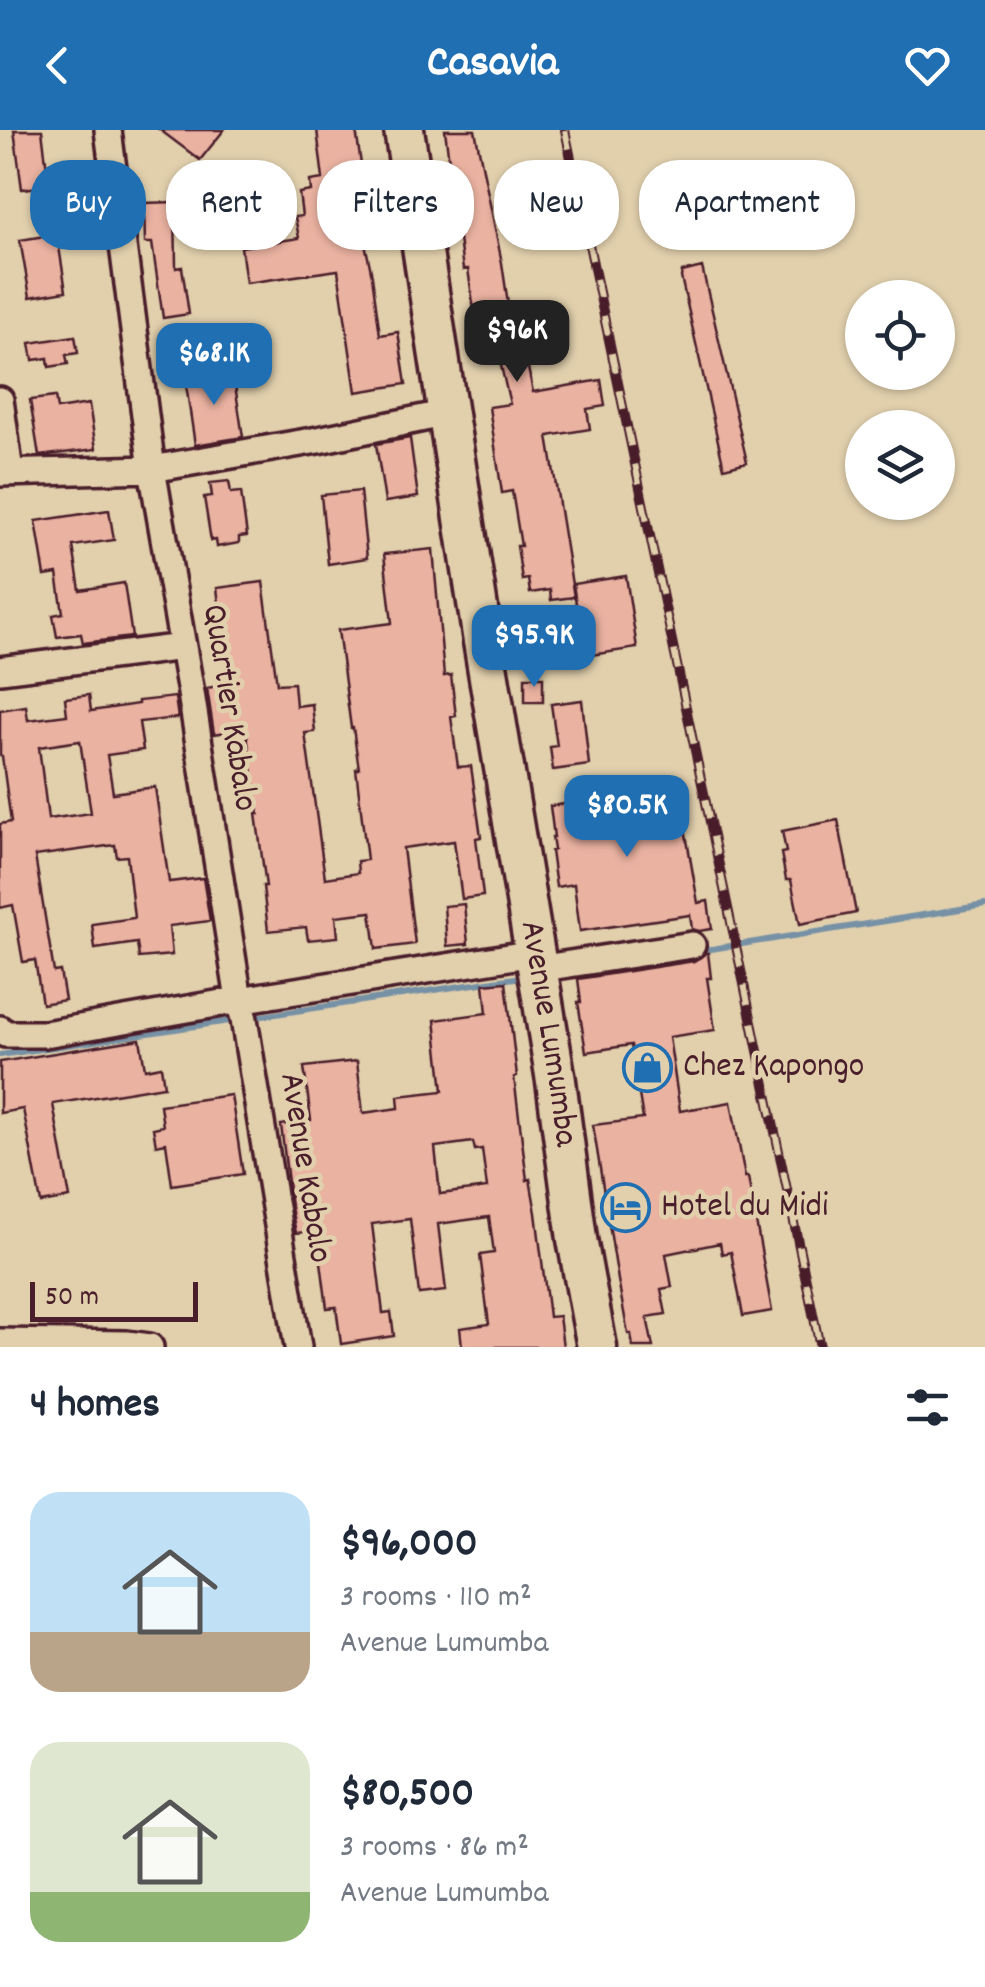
<!DOCTYPE html>
<html lang="en">
<head>
<meta charset="utf-8">
<style>
	body { margin:0; font-family:Dekko,sans-serif; background:#f2f2f3; color:#1f2937; height:100vh; display:flex; flex-direction:column; font-size:38px; white-space:nowrap }
	* { box-sizing:border-box; margin:0 }
	p { font-size:32px; color:#747a83 }
	.icon { flex:none; width:55px; height:55px; fill:none; stroke:currentColor; stroke-width:2; stroke-linecap:round; stroke-linejoin:round }
	.map { position:relative; height:1217px; overflow:hidden }
	.side { display:flex; flex-direction:column; background:#fff; flex:1 }
	.side>* { flex:none }
	.guide { position:absolute; left:30px; top:30px; width:925px; height:90px; display:flex; gap:20px }
	.tools { position:absolute; left:845px; top:150px; display:grid; gap:20px }
	.tools a { display:grid; place-items:center; width:110px; height:110px; border-radius:50%; background:#fff; box-shadow:0 2px 8px #0004; font-size:50px }
	.scale { position:absolute; left:30px; bottom:25px; width:168px; box-sizing:border-box; padding-left:10px; border:5px solid #4a1f2b; border-top:0; font-size:28px; line-height:35px; white-space:nowrap; color:#4a1f2b; -webkit-text-stroke:8px #e2d0ad; paint-order:stroke }
	.price { position:absolute; translate:-50% -85px; padding:0 22px; border-radius:20px; background:#1f6fb2; color:#fff; font-size:32px; line-height:65px; filter:drop-shadow(0 2px 5px #0008) }
	.price::after { content:''; position:absolute; left:50%; top:60px; width:30px; height:22px; margin-left:-15px; background:inherit; clip-path:polygon(0 0,100% 0,50% 100%) }
	.price.current { background:#222; color:#fff }
	ul { padding:0; list-style:none }
	li { display:flex; align-items:center; gap:30px; height:250px; padding:0 30px }
	li span { display:grid; place-items:center; flex:none; width:280px; height:200px; border-radius:30px; color:#555 }
	li>.icon { margin-inline-start:auto }
	span .icon { width:120px; height:120px; fill:#fffc; stroke-width:1 }
	li b { font-size:42px }
	h2 { display:flex; justify-content:space-between; align-items:center; height:120px; padding:0 30px; font-size:42px }
	.chip { padding:0 35px; border-radius:40px; background:#fff; box-shadow:0 2px 8px #0004; font-size:35px; line-height:90px }
	.chip.current { background:#1f6fb2; color:#fff }
	header { display:flex; justify-content:space-between; align-items:center; height:130px; padding:0 30px; background:#1f6fb2; color:#fff; font-size:45px; font-weight:800 }
	.map>svg:first-child { display:block }
	.lines { fill:none; stroke-linecap:round; stroke-linejoin:round }
	.stream { stroke:#7691a5; stroke-width:6 }
	.building { fill:#eab2a1; stroke:#4a1f2b; stroke-width:2.5; fill-rule:evenodd }
	.minor-casing { stroke:#4a1f2b; stroke-width:32 }
	.highway-casing { stroke:#4a1f2b; stroke-width:45 }
	.minor { stroke:#e2d0ad; stroke-width:25 }
	.highway { stroke:#e2d0ad; stroke-width:38 }
	.rail-casing { stroke:#4a1f2b; stroke-width:10 }
	.rail { stroke:#e2d0ad; stroke-width:6; stroke-dasharray:19; stroke-linecap:butt }
	.labels { text-anchor:middle; dominant-baseline:central; stroke-width:9; stroke-linejoin:round; paint-order:stroke }
	.street-label { font-size:35px; fill:#4a1f2b; stroke:#e2d0ad }
	.poi-label { font-size:35px; fill:#4a1f2b; stroke:#e2d0ad; text-anchor:start }
</style>
</head>
<body>
<header><svg class="icon" aria-label="back" viewBox="0 0 24 24"><path d="M15 5l-7 7 7 7"/></svg>Casavia<svg class="icon" aria-label="heart" viewBox="0 0 24 24"><path d="M12 20l-8-8c-3-5 5-10 8-4 3-6 11-1 8 4z"/></svg></header>
<div class="map">
<svg width="985" height="1217" viewBox="0 0 985 1217">
	<rect width="100%" height="100%" fill="#e2d0ad"/>
	<filter id="ink" filterUnits="userSpaceOnUse"><feTurbulence type="fractalNoise" baseFrequency=".01" numOctaves="2"/><feDisplacementMap in="SourceGraphic" scale="20" xChannelSelector="R" yChannelSelector="G"/><feConvolveMatrix kernelMatrix="1 2 1 2 8 2 1 2 1" color-interpolation-filters="sRGB"/></filter>
	<g filter="url(#ink)">
		<g class="lines">
			<path class="stream" d="M699 821 985 775
				M249 888 528 846
				M0 925 236 890"/>
		</g>
		<path class="building" d="M14 0H42L49 56 22 59Z
			M160 0H224L200 30Z
			M317 0H356L366 69 356 71 372 146 380 205 398 202 406 254 356 262 338 140 246 153 241 117 299 108 295 87 302 86 299 63 311 61 310 51 323 49Z
			M445 0H475L502 133 517 235 527 233 533 262 601 250 605 276 587 279 590 299 548 306 574 467 551 470 550 460 530 463 528 449 522 450 517 416H521L512 361 502 363 489 277 510 274 497 219 480 221 468 139 463 140Z
			M175 72 176 138 182 137 189 184 163 188 152 113H145L144 73Z
			M57 104 66 161 30 167 20 110Z
			M702 137 747 332 724 338 681 147 682 142Z
			M75 206 78 223 66 225 68 234 49 237 48 228 33 230 30 213Z
			M233 242 243 307 195 315 185 248Z
			M55 267 57 279 89 274 96 319 39 326 30 270Z
			M410 308 418 367 385 372 376 314Z
			M229 351 231 363 241 362 247 406 239 407V413L217 417 216 410 211 411 204 367 212 366 210 353Z
			M360 361 367 428 328 434 321 365Z
			M109 380 114 410 73 416 80 460 124 453 132 507 83 513 81 504 57 507 53 485 63 483 57 444 45 446 36 391Z
			M433 419 444 546 451 545 456 586 451 587 458 637 471 636 481 707 476 708 483 766 462 769 454 711 403 718 415 814 376 819 371 782 336 786 338 807 308 810 306 797 268 801 263 756H266L256 684H259L246 599 214 604 207 558 229 554 217 458 263 452 277 554 294 553 296 576 312 574 315 602 305 603 325 748 358 743 357 731 367 730 356 639H359L353 598H351L338 500 392 493 384 424Z
			M626 446 637 518 584 526 573 454Z
			M525 547H543V572H525Z
			M89 565 91 581 138 574V571L175 567 178 588 139 592 143 620 107 625 113 663 155 657 169 752 203 748 210 791 169 796 172 825 139 828 137 813 95 819 92 794 134 788 127 726 117 727 115 715 35 726 54 842 60 841 65 870 42 874 35 830 23 832 13 775 0 778V694L11 692 2 626H0V580L26 576 28 590 67 585 65 568ZM80 611 91 683 48 689 39 617Z
			M582 570 589 635 553 640 550 617 557 616 551 574Z
			M678 658 698 773 708 771 712 799 699 801 692 799 690 785 580 801 574 754 556 757 551 721 554 720 552 707H554L550 676Z
			M838 690 856 783 800 794 791 750H786L781 723 786 722 782 701Z
			M464 774 468 814 447 816 444 776Z
			M706 823H708L711 848H707L715 900 669 907 680 981 731 972 745 1047H748L772 1181 743 1186 731 1122 722 1124 720 1113 666 1124 672 1157 661 1159 666 1184 647 1187 653 1217H633L631 1204H628L618 1150 593 995 643 989 631 915 586 922 578 872H581L578 849 694 831Z
			M506 852 517 946 514 947 527 1050 530 1049 536 1083 549 1187 559 1186 563 1217H462L460 1198 489 1194 480 1125 494 1123 489 1087 438 1094 446 1161 419 1164 410 1089 372 1094 383 1183 391 1182 394 1206 341 1214 336 1177 327 1178 317 1101 296 1103 291 1077 281 995 311 990 304 937 357 931 363 983 399 978 398 966 443 961 435 890 487 883 484 854ZM473 1012 475 1020 482 1019 487 1058 440 1064 435 1017Z
			M140 909 145 939 161 936 164 956 53 974 70 1068 41 1073 23 979 0 983V932Z
			M231 965 243 1044 172 1055 166 1013 156 1015 153 998 163 996 160 975Z"/>
		<g class="lines">
			<defs>
				<path id="minor" d="M108 0 152 339 191 563 239 870 534 823
					M0 270 10 342
					M0 343 152 339 318 310 448 283
					M0 540 183 517
					M537 839 692 815
					M0 899 5 904H45L239 870 244 889 298 1217
					M0 1212 127 1214 150 1217"/>
				<g id="highway">
					<path id="s1" d="M404 0 483 511 556 951 577 1109 597 1217"/>
				</g>
			</defs>
			<use href="#minor" class="minor-casing"/>
			<use href="#highway" class="highway-casing"/>
			<use href="#minor" class="minor"/>
			<use href="#highway" class="highway"/>
			<defs>
				<path id="rail" d="M565 0 820 1217"/>
			</defs>
			<use href="#rail" class="rail-casing"/>
			<use href="#rail" class="rail"/>
		</g>
	</g>
	<defs>
		<symbol id="shop-ring" viewBox="-11 -11 22 22"><circle r="9.5" fill="#e2d0ad" stroke="#1f6fb2" stroke-width="1.5"/><path d="M-5-2.5h2.3a2.7 3.5 0 0 1 5.4 0H5L5.5 6h-11ZM-1.5-2.5h3a1.5 2.3 0 0 0-3 0Z" fill="#1f6fb2"/></symbol>
		<symbol id="hotel-ring" viewBox="-11 -11 22 22"><circle r="9.5" fill="#e2d0ad" stroke="#1f6fb2" stroke-width="1.5"/><path d="M-6-4.5h1.5V1H6V5H4.5V3h-9V5H-6ZM-4 0a1.8 1.8 0 1 1 3.6 0ZM.5 0V-2.5h3Q6-2.5 6 0Z" fill="#1f6fb2"/></symbol>
	</defs>
	<g fill-rule="evenodd">
		<use href="#shop-ring" x="620" y="910" width="55" height="55"/>
		<use href="#hotel-ring" x="598" y="1050" width="55" height="55"/>
	</g>
	<g class="labels">
		<g class="street-label">
			<text transform="translate(228 578) rotate(81)">Quartier Kabalo</text>
			<text stroke="none"><textPath href="#s1" startOffset="915">Avenue Lumumba</textPath></text>
			<text transform="translate(304 1038) rotate(81)">Avenue Kabalo</text>
		</g>
		<g class="poi-label">
			<text x="683" y="938">Chez Kapongo</text>
			<text x="661" y="1078">Hotel du Midi</text>
		</g>
	</g>
</svg>
<div class="tools">
<a><svg class="icon" aria-label="locate" viewBox="0 0 24 24"><circle cx="12" cy="12" r="6"/><path d="M12 2v4M12 18v4M2 12h4M18 12h4"/></svg></a>
<a><svg class="icon" aria-label="layers" viewBox="0 0 24 24"><path d="M12 4l9 5-9 5-9-5zM3 14l9 5 9-5"/></svg></a>
</div>
<div class="scale">50 m</div>
<b class="price current" style="left:517px;top:255px">$96K</b>
<b class="price" style="left:214px;top:278px">$68.1K</b>
<b class="price" style="left:534px;top:560px">$95.9K</b>
<b class="price" style="left:627px;top:730px">$80.5K</b>
<div class="guide">
<a class="chip current">Buy</a>
<a class="chip">Rent</a>
<a class="chip">Filters</a>
<a class="chip">New</a>
<a class="chip">Apartment</a>
</div>
</div>
<section class="side">
<h2>4 homes<svg class="icon" aria-label="filters" viewBox="0 0 24 24"><path d="M4 7h16M4 17h16"/><circle cx="9" cy="7" r="2"/><circle cx="15" cy="17" r="2"/></svg></h2>
<ul>
<li><span style="background:linear-gradient(#bfe0f5 70%,#b9a48a 0)"><svg class="icon" aria-label="home" viewBox="0 0 24 24"><path d="M3 11l9-7 9 7M6 9v11h12V9"/></svg></span><div><b>$96,000</b><p>3 rooms · 110 m²</p><p>Avenue Lumumba</p></div></li>
<li><span style="background:linear-gradient(#dfe7d0 75%,#8fb573 0)"><svg class="icon" aria-label="home" viewBox="0 0 24 24"><path d="M3 11l9-7 9 7M6 9v11h12V9"/></svg></span><div><b>$80,500</b><p>3 rooms · 86 m²</p><p>Avenue Lumumba</p></div></li>
</ul>
</section>
</body>
</html>
